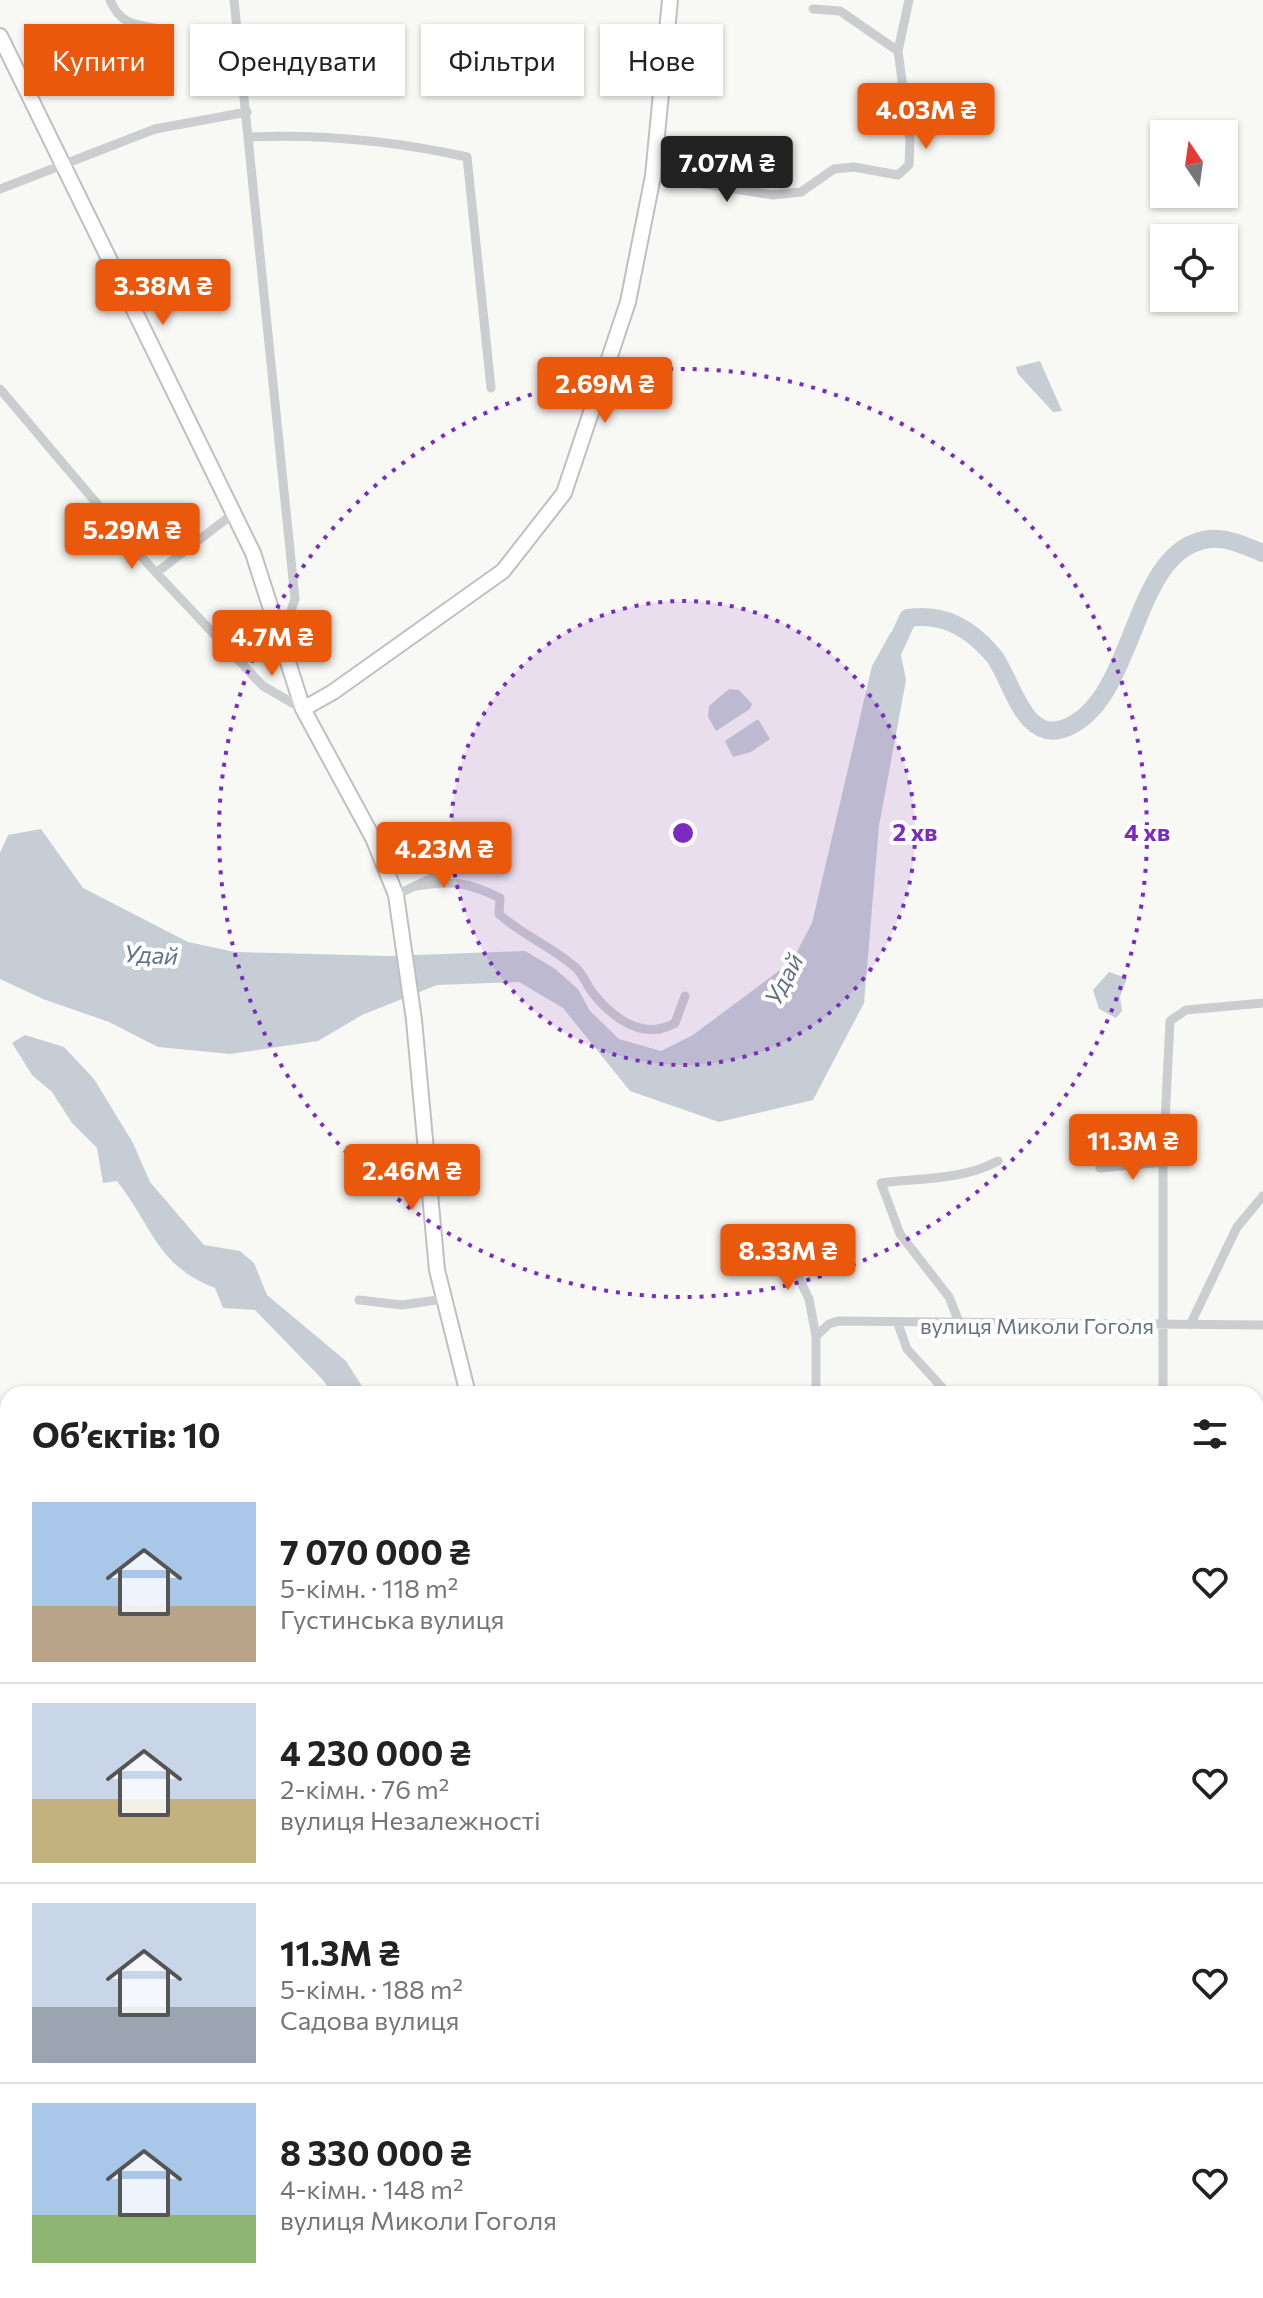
<!DOCTYPE html>
<html lang="uk">
<head>
<meta charset="utf-8">
<style>
	body { margin:0; font-family:Commissioner,sans-serif; background:#f6f6f6; color:#222; height:100vh; display:flex; flex-direction:column; font-size:30px; white-space:nowrap }
	* { box-sizing:border-box; margin:0 }
	p { font-size:26px; color:#767676 }
	.icon { flex:none; width:44px; height:44px; fill:none; stroke:currentColor; stroke-width:2; stroke-linecap:round; stroke-linejoin:round }
	.map { position:relative; flex:1; overflow:hidden }
	.sheet { position:absolute; left:0px; top:1386px; width:1264px; height:912px; display:flex; flex-direction:column; background:#fff; border-radius:24px 24px 0 0; box-shadow:0 2px 6px #0004 }
	.sheet>* { flex:none }
	.guide { position:absolute; left:24px; top:24px; width:800px; height:72px; display:flex; gap:16px }
	.needle { width:52px; rotate:347deg }
	.tools { position:absolute; left:1150px; top:120px; display:grid; gap:16px }
	.tools a { display:grid; place-items:center; width:88px; height:88px; border-radius:0px; background:#fff; box-shadow:0 2px 6px #0004; font-size:40px }
	.price { position:absolute; translate:-50% -68px; padding:0 18px; border-radius:8px; background:#ea580c; color:#fff; font-size:26px; line-height:52px; filter:drop-shadow(0 2px 4px #0008) }
	.price::after { content:''; position:absolute; left:50%; top:48px; width:24px; height:18px; margin-left:-12px; background:inherit; clip-path:polygon(0 0,100% 0,50% 100%) }
	.price.current { background:#222; color:#fff }
	ul { padding:0; list-style:none }
	li { display:flex; align-items:center; gap:24px; height:200px; padding:0 32px }
	li+li { border-top:2px solid #e0e0e0 }
	li span { display:grid; place-items:center; flex:none; width:224px; height:160px; border-radius:0px; color:#555 }
	li>.icon { margin-inline-start:auto }
	span .icon { width:96px; height:96px; fill:#fffc; stroke-width:1 }
	li b { font-size:34px }
	h2 { display:flex; justify-content:space-between; align-items:center; height:96px; padding:0 32px; font-size:34px }
	.chip { padding:0 28px; border-radius:0px; background:#fff; box-shadow:0 2px 6px #0004; font-size:28px; line-height:72px }
	.chip.current { background:#ea580c; color:#fff }
	.map>svg:first-child { display:block }
	.water { fill:#c6cdd4 }
	.lines { fill:none; stroke-linecap:round; stroke-linejoin:round }
	.river { stroke:#c6cdd4; stroke-width:18 }
	.secondary-casing { stroke:#bcc0c5; stroke-width:18 }
	.street { stroke:#cbcdd1; stroke-width:9 }
	.secondary { stroke:#fff; stroke-width:14 }
	.ring { fill:none; stroke:#7b2cbf; stroke-width:4; stroke-dasharray:4 8 }
	.labels { text-anchor:middle; dominant-baseline:central; stroke-width:8; stroke-linejoin:round; paint-order:stroke }
	.street-label { font-size:22px; fill:#657288; stroke:#fff }
	.water-label { font-size:24px; font-style:italic; fill:#617384; stroke:#fff }
	.centre { fill:#7b2cbf; stroke:#fff; stroke-width:4 }
	.ring-label { font-size:24px; text-anchor:middle; font-weight:bold; fill:#7b2cbf; stroke:#fff; stroke-width:8; stroke-linejoin:round; paint-order:stroke }
</style>
</head>
<body>
<div class="map">
<svg width="1263" height="2298" viewBox="0 0 1263 2298">
	<rect width="100%" height="100%" fill="#f8f8f5"/>
	<path class="water" d="M1040 361 1062 411 1053 412 1018 374 1016 367Z
		M891 632 897 635 906 680 879 826 864 1003 813 1100 719 1122 630 1091 563 1008 519 982 437 985 362 1015 318 1041 230 1054 158 1047 109 1022 43 999 0 979V853L8 835 41 829 83 888 188 942 235 952 389 956 525 951 554 968 578 989 590 1011 619 1039 661 1051 693 1035 792 961 812 923 872 666Z
		M729 689 739 690 752 704 750 709 716 731 708 717 709 706Z
		M758 719 770 739 751 752 733 757 725 741Z
		M1109 972 1127 978 1120 997 1122 1011 1116 1018 1099 1009 1093 990Z
		M25 1035 64 1047 94 1079 133 1143 150 1182 204 1245 240 1251 254 1263 267 1295 346 1361 367 1394H332L323 1380 255 1310 223 1308 215 1288C156 1265 153 1227 117 1181L103 1183 97 1148 72 1123 52 1092 32 1075 12 1043Z"/>
	<g class="lines">
		<path class="river" d="M890 657 908 618C944 613 970 628 993 655 1012 678 1023 747 1068 727 1138 696 1131 547 1210 539 1229 537 1247 547 1263 553"/>
		<defs>
			<path id="secondary" d="M0 36 253 553 303 709 373 838 396 895 414 1020 437 1270 468 1394
				M303 709 333 692 503 571 564 493 628 302 653 176 670 0
				M0 2206H8
				M1256 2209H1263"/>
		</defs>
		<use href="#secondary" class="secondary-casing"/>
		<path class="street" d="M110 0C120 23 131 24 155 28
			M234 0 295 599 282 636
			M813 9 840 11 898 51
			M249 137C323 134 394 141 467 157L491 388
			M653 176 773 195 801 192 834 169 854 167 898 175 909 165 910 140 898 51 909 0
			M0 189 155 129 247 112
			M0 389 147 563 263 686 303 709
			M156 573 234 513
			M416 886C451 880 468 882 500 898L499 914C522 935 551 946 575 967 583 974 586 984 592 992 613 1019 644 1041 675 1023L685 996
			M396 895 434 877 443 854 460 840
			M1100 1168 1163 1162
			M781 1241 809 1299 816 1336V1394
			M359 1300 402 1305 444 1299
			M959 1322 949 1297 900 1234 881 1183C920 1178 963 1180 998 1161
			M898 1324 907 1349 948 1394
			M1190 1325 1237 1227 1263 1196
			M816 1336 829 1324 838 1321 1263 1325
			M1163 1394V1162L1170 1021 1186 1010 1263 1003
			M1256 1460H1263
			M1256 1633H1263
			M0 1934H8
			M1256 1937H1263
			M199 2290V2298
			M1159 2290V2298
			M73 2298 74 2290
			M515 2298V2290
			M791 2298V2290"/>
		<use href="#secondary" class="secondary"/>
	</g>
	<circle cx="683" cy="833" r="232" fill="#7b2cbf" fill-opacity=".12"/>
	<g class="ring">
		<circle cx="683" cy="833" r="232"/>
		<circle cx="683" cy="833" r="464"/>
	</g>
	<g class="labels">
		<g class="street-label">
			<text x="1037" y="1325">вулиця Миколи Гоголя</text>
		</g>
		<g class="water-label">
			<text transform="translate(151 954) rotate(3)">Удай</text>
			<text transform="translate(783 979) rotate(-62)">Удай</text>
		</g>
	</g>
	<circle cx="683" cy="833" r="12" class="centre"/>
	<g class="ring-label">
		<text x="915" y="841">2 хв</text>
		<text x="1147" y="841">4 хв</text>
	</g>
</svg>
<div class="tools">
<a><svg class="needle" viewBox="-14 -14 28 28"><path d="M0-13l5 13h-10z" fill="#e53935"/><path d="M0 13l5-13h-10z" fill="#767676"/></svg></a>
<a><svg class="icon" aria-label="locate" viewBox="0 0 24 24"><circle cx="12" cy="12" r="6"/><path d="M12 2v4M12 18v4M2 12h4M18 12h4"/></svg></a>
</div>
<b class="price" style="left:926px;top:151px">4.03M ₴</b>
<b class="price current" style="left:727px;top:204px">7.07M ₴</b>
<b class="price" style="left:163px;top:327px">3.38M ₴</b>
<b class="price" style="left:605px;top:425px">2.69M ₴</b>
<b class="price" style="left:132px;top:571px">5.29M ₴</b>
<b class="price" style="left:272px;top:678px">4.7M ₴</b>
<b class="price" style="left:444px;top:890px">4.23M ₴</b>
<b class="price" style="left:1133px;top:1182px">11.3M ₴</b>
<b class="price" style="left:412px;top:1212px">2.46M ₴</b>
<b class="price" style="left:788px;top:1292px">8.33M ₴</b>
<div class="guide">
<a class="chip current">Купити</a>
<a class="chip">Орендувати</a>
<a class="chip">Фільтри</a>
<a class="chip">Нове</a>
</div>
<section class="sheet">
<h2>Об’єктів: 10<svg class="icon" aria-label="filters" viewBox="0 0 24 24"><path d="M4 7h16M4 17h16"/><circle cx="9" cy="7" r="2"/><circle cx="15" cy="17" r="2"/></svg></h2>
<ul>
<li><span style="background:linear-gradient(#a9c7e8 65%,#b9a48a 0)"><svg class="icon" aria-label="home" viewBox="0 0 24 24"><path d="M3 11l9-7 9 7M6 9v11h12V9"/></svg></span><div><b>7 070 000 ₴</b><p>5-кімн. · 118 m²</p><p>Густинська вулиця</p></div><svg class="icon" aria-label="heart" viewBox="0 0 24 24"><path d="M12 20l-8-8c-3-5 5-10 8-4 3-6 11-1 8 4z"/></svg></li>
<li><span style="background:linear-gradient(#c9d6e8 60%,#c2b280 0)"><svg class="icon" aria-label="home" viewBox="0 0 24 24"><path d="M3 11l9-7 9 7M6 9v11h12V9"/></svg></span><div><b>4 230 000 ₴</b><p>2-кімн. · 76 m²</p><p>вулиця Незалежності</p></div><svg class="icon" aria-label="heart" viewBox="0 0 24 24"><path d="M12 20l-8-8c-3-5 5-10 8-4 3-6 11-1 8 4z"/></svg></li>
<li><span style="background:linear-gradient(#c9d6e8 65%,#9aa5b1 0)"><svg class="icon" aria-label="home" viewBox="0 0 24 24"><path d="M3 11l9-7 9 7M6 9v11h12V9"/></svg></span><div><b>11.3M ₴</b><p>5-кімн. · 188 m²</p><p>Садова вулиця</p></div><svg class="icon" aria-label="heart" viewBox="0 0 24 24"><path d="M12 20l-8-8c-3-5 5-10 8-4 3-6 11-1 8 4z"/></svg></li>
<li><span style="background:linear-gradient(#a9c7e8 70%,#8fb573 0)"><svg class="icon" aria-label="home" viewBox="0 0 24 24"><path d="M3 11l9-7 9 7M6 9v11h12V9"/></svg></span><div><b>8 330 000 ₴</b><p>4-кімн. · 148 m²</p><p>вулиця Миколи Гоголя</p></div><svg class="icon" aria-label="heart" viewBox="0 0 24 24"><path d="M12 20l-8-8c-3-5 5-10 8-4 3-6 11-1 8 4z"/></svg></li>
</ul>
</section>
</div>
</body>
</html>
